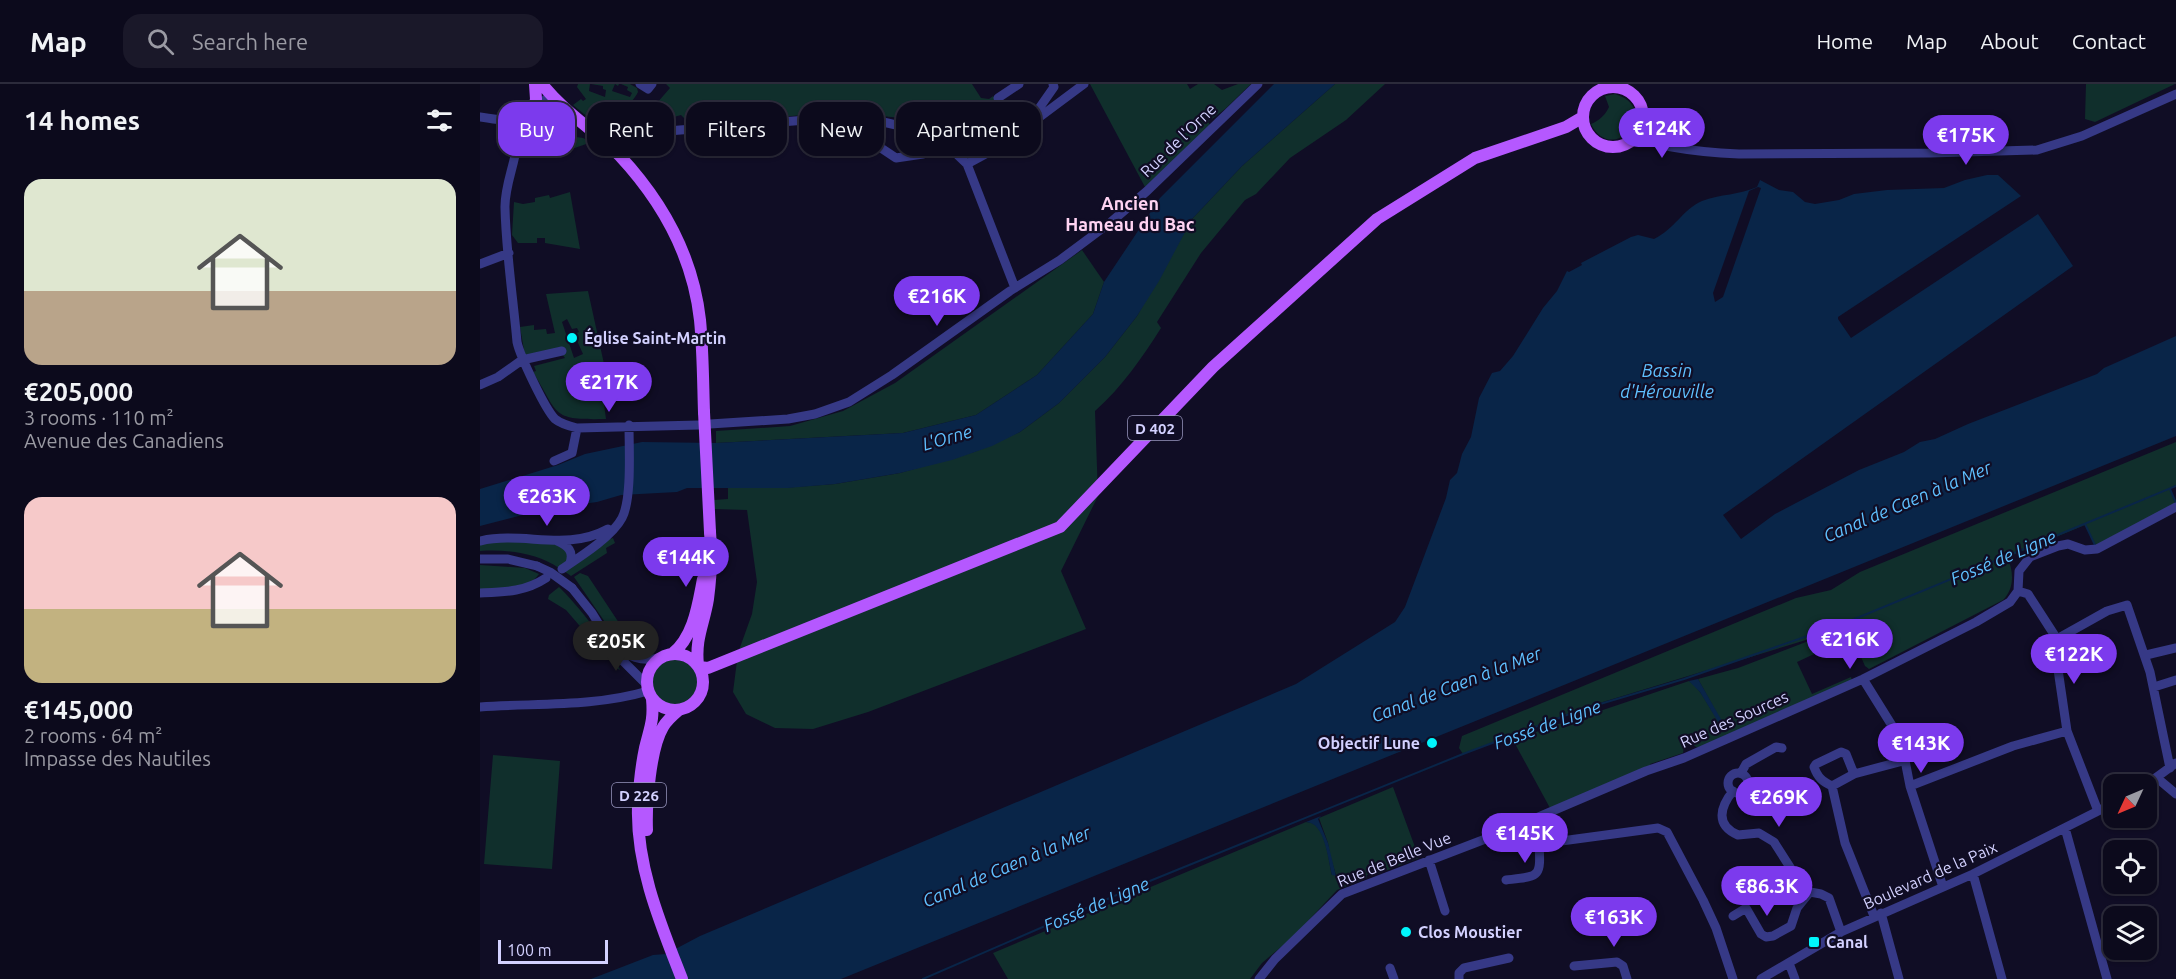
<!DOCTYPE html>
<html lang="en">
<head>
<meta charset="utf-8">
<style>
	body { margin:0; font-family:Ubuntu,sans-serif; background:#1a1829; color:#f1f3f6; height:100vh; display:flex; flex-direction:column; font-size:22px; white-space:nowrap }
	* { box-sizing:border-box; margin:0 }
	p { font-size:20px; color:#9a9aa3 }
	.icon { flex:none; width:33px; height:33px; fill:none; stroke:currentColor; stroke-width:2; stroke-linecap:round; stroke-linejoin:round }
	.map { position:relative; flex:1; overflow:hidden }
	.side { display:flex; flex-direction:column; background:#0c0a1c; width:480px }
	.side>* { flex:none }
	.banner { position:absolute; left:18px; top:18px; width:570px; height:54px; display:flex; gap:12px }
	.needle { width:39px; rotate:226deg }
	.fabs { position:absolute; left:1623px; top:690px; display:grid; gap:12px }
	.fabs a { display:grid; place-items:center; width:54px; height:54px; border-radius:12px; background:#0c0a1c; box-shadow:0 2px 4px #0004,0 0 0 2px #2c2b3b; font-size:30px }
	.scale { position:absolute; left:18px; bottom:15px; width:110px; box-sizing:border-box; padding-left:6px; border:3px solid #d3d1ff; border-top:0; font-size:16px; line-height:21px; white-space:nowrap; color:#d3d1ff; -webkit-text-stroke:4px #100d25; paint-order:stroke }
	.price { position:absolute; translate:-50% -51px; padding:0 14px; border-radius:21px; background:#7c3aed; color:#fff; font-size:20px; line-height:39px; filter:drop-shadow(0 2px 3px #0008) }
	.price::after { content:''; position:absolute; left:50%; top:36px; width:18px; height:14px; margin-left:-9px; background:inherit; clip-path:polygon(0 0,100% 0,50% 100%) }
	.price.active { background:#222; color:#fff }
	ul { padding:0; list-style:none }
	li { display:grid; align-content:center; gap:12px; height:318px; padding:0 24px }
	li span { display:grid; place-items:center; height:186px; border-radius:18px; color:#555 }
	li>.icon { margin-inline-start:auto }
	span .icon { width:108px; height:108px; fill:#fffc; stroke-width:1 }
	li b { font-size:26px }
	h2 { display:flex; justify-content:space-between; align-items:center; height:72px; padding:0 24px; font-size:26px }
	.chip { padding:0 21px; border-radius:18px; background:#0c0a1c; box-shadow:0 2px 4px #0004,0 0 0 2px #2c2b3b; font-size:21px; line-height:54px }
	.chip.active { background:#7c3aed; color:#fff }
	header { display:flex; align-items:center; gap:36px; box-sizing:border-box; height:84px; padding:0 30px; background:#0c0a1c; border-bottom:2px solid #2c2b3b }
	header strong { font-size:28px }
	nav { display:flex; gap:33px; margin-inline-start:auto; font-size:21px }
	.search { width:420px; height:54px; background:#1a1829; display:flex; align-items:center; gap:15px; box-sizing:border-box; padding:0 21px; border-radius:18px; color:#9a9aa3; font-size:22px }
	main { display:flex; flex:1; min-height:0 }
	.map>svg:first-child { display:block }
	.green { fill:#102f2c; fill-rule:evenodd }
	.water { fill:#092548 }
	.pier { fill:#100d25 }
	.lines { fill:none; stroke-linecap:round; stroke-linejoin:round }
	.stream { stroke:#092548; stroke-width:2 }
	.minor { stroke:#363986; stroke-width:9 }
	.major { stroke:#b558ff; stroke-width:12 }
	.minor-bridge { stroke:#363986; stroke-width:9 }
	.major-bridge { stroke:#b558ff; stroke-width:12 }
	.poi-dot { fill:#00f5fc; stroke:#100d25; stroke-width:2 }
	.labels { text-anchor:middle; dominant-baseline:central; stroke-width:4.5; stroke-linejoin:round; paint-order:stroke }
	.shield { fill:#100d25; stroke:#9896be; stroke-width:1.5 }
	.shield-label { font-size:15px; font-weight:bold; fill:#d3d1ff }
	.street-label { font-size:16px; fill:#d3d1ff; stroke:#100d25 }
	.poi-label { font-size:16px; font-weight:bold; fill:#d3d1ff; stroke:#100d25; text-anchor:start }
	.neighbourhood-label { font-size:18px; font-weight:bold; fill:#ffd3f2; stroke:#100d25 }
	.water-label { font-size:18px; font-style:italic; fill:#5fc0ff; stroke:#100d25 }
</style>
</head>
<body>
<header>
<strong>Map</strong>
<div class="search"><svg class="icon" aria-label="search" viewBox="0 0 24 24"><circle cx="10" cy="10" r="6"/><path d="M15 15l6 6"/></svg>Search here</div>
<nav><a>Home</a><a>Map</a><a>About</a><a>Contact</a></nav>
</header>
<main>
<section class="side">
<h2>14 homes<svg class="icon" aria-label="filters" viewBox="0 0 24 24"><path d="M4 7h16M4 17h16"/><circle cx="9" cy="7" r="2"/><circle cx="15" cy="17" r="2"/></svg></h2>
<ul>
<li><span style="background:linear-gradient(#dfe7d0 60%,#b9a48a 0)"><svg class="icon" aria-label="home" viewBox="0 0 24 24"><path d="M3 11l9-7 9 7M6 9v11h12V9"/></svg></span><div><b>€205,000</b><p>3 rooms · 110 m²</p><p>Avenue des Canadiens</p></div></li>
<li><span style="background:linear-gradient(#f6c9c9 60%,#c2b280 0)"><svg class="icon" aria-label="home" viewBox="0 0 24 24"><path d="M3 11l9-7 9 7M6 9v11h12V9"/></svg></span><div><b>€145,000</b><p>2 rooms · 64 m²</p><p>Impasse des Nautiles</p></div></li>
</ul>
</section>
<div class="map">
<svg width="1696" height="895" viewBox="0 0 1696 895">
	<rect width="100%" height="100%" fill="#100d25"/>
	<path class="green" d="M98 0H110L109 7 125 13 126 6 123 5V2L111 0H139L138 2 135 0 132 7 150 13 152 9 147 6 148 3 141 0H150L157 4 158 8C151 22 131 38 115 39L93 21 101 15 103 17 106 15 97 3Z
		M186 0H492L501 14 509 15 513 12 538 45 491 75H487L466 54 472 48 467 41 465 42 450 38 440 31 421 34 364 28 246 37 242 27 208 38 201 31 155 44 150 39 156 33 158 34 160 29 164 33 176 21 172 17 177 19 190 4Z
		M610 0H707L710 5 718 0H734L742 6 758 0H771L745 25 728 38 731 42 665 103Z
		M855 0H905L866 36 810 74 776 110 765 116 721 169 677 238 681 244C662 274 642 303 615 327L618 412 581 487 606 545 388 628 333 645 295 644 266 630 253 608 258 569 272 530 277 498 267 426 234 425V416L248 415V404H301L355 400 420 389 494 368 540 348 579 319 625 273 657 232 712 135 762 82Z
		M1606 0H1695L1615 38 1605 35Z
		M1135 10C1184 25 1132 83 1111 40 1119 37 1126 30 1129 23L1125 12Z
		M58 47 103 54 112 58 83 68H62V61H47L52 50Z
		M90 108 100 165 65 159V154H57V159H38L32 151 34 118 43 120 55 118V114L69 111 70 114Z
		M602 166 624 198 613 230 557 291 496 331 423 349 236 359V347L310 342 363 327 415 299Z
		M108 207 126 289 120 290 126 335C71 336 80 332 53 288L56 287 54 282 85 274 82 270 45 272 40 243 54 241V246L66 245 67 250 75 249 66 210ZM87 235 92 245 97 244 99 248 94 250 103 270 94 274 82 238Z
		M1696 358V401L1690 404 1696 422 1616 464 1605 441 1521 476 1528 475C1534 489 1534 505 1523 516L1389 585 1385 582 1367 541 1365 544 1369 555 1368 559 1360 558 1317 578 1332 610 1371 593 1372 597 1221 663H1216L1211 659 1204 662 1203 669 1170 680 1171 682 1070 724 1033 656 1104 631 1109 632 1111 630 1209 597C1224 607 1231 631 1245 644L1218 595 1258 584 1352 548 1100 625 983 670 979 664 982 652 1316 514 1351 506 1380 488Z
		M133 454 135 459 126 464 127 469 91 492 84 487 126 456Z
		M20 457 75 460 85 464 89 472 88 477 79 484C57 469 26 465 0 467V459Z
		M0 481 45 484 59 490C48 507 18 505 0 505Z
		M100 489 108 492 147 551 154 556 173 563 175 567 157 572 140 560 94 493Z
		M79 503C95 518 134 566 140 586L136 584 86 526 68 515 69 511Z
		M171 598a24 24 0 1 1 48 0a24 24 0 1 1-48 0Z
		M13 671 80 677 72 785 4 780Z
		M913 703 939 774 892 792 891 790 887 791V794L857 806 813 853 782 879 770 895H528L513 869 826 738C846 738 848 775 852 791H856L850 771 848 759 839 734Z"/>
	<path class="water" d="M794 0H855L762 82 712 135 679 197 657 232 625 273 579 319 540 348 512 362 472 376 420 389 355 400 308 404H207L197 408 141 411 117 418 66 425 0 442V405L78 381 105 370 162 358 236 359 423 349 496 331 557 291 613 230 624 198 680 114Z
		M1507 91H1518L1541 112 1358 233V235L1371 254 1558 130 1593 182 1243 431 1261 455 1295 430 1379 386 1424 368 1440 358 1455 355 1488 340 1617 290 1624 284 1696 252V352L361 895H111L173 871 186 870 220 852 816 600 915 538 925 523 966 414 970 396 977 389 982 370 991 353 999 314 1012 289 1020 287 1033 272 1063 224 1077 207 1087 187 1089 188 1102 181 1101 179 1151 153 1158 151 1174 155C1195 145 1202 126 1222 117 1240 110 1260 111 1277 103L1280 96 1299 106 1313 108 1325 118 1335 120 1359 116 1374 110 1407 106 1464 104 1485 96Z
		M1218 595 1242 637 1245 644 1243 646 1220 608 1209 597Z
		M841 732 838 735 848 759 856 792 852 791C848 776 845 738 826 738Z"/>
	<path class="pier" d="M1278 103 1281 104 1243 213 1235 218 1233 209 1269 107Z"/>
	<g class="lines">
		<path class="stream" d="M1690 405 1696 419
			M1605 440 1615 461
			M443 895 655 803 983 670 1100 626 1204 595 1365 539 1696 402"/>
		<path class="minor" d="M160 0 168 5 172 0
			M518 14 539 0
			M0 33C41 40 39 37 71 11
			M388 34 401 64 416 74 443 70
			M1164 35 1178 50 1200 61
			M35 37C44 65 24 95 25 124 26 168 33 213 37 258 40 272 65 325 75 335 81 340 89 342 97 344L219 341
			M553 38 604 0
			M1154 55C1167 54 1179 61 1192 63 1214 67 1236 69 1259 70L1450 69 1557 66 1602 52 1696 10
			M124 58 137 51 377 32 451 49 463 57 487 80 535 204
			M487 80 511 67 546 43 574 3 573 0
			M0 180 29 169
			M0 301 18 293 42 276 82 267
			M230 340 308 335 335 330 369 318 412 291 530 207 580 176 631 138 667 107 778 0
			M74 377 92 369 97 344
			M0 457C44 447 86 468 128 445
			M77 457C88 462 94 467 90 479
			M0 475H28L57 482
			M82 485C100 473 132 453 142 434 152 415 149 365 149 341
			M92 504 112 529 139 573 167 601
			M1538 507 1548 510 1577 555 1575 565 1587 647 1618 727
			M0 509C24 508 45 508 66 494
			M1577 555 1627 527 1647 521 1670 588 1690 684
			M135 561C150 573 160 578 179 574
			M1666 571 1696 564
			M1383 595 1421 656 1430 702 1463 803
			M1674 603 1696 596
			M0 623C56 619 114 623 168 607
			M1261 689 1266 680 1296 663 1302 664
			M1248 699a10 10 0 1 1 20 0a10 10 0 1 1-20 0Z
			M1677 694 1696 710
			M1666 701 1696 679
			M1352 702C1342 697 1338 694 1334 683L1336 680 1361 668 1366 670 1374 690
			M1430 702 1533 662 1587 647
			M1253 707C1240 723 1235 741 1258 751L1279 749 1294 758 1322 802 1330 808 1341 810 1349 814 1361 848
			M1585 744 1627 895
			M1021 749 1036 760H1059L1178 744 1187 748 1223 816 1236 844 1253 895
			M949 776 965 827
			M1493 790 1522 895
			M1026 796C1060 792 1061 794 1059 760
			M1401 829 1419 895
			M1253 832 1266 824 1281 850 1286 853 1293 852 1311 842 1317 824 1330 808
			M1394 832 1365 759 1352 702 1374 690 1423 677
			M1309 879 1315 895
			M1094 882 1137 878 1143 882 1147 895
			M910 884 914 895
			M779 895 795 875 862 810 1021 749 1166 687 1204 674 1383 595 1496 538 1530 518 1538 507 1539 487 1550 473 1578 462 1588 460 1605 466 1617 465 1696 423
			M979 895V889L984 884 1029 874
			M1281 895 1361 848 1493 790 1634 719"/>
		<path class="major" d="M62 0C84 28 114 46 139 71 182 117 213 173 220 236 223 267 223 298 224 328
			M1103 33a30 30 0 1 1 60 0a30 30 0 1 1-60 0Z
			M54 25 56 15 55 0
			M167 598a28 28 0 1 1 56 0a28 28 0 1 1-56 0Z
			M192 570C214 553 218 520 223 495
			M218 581C215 554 224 540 228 515 231 492 232 470 230 448
			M219 583 228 584 580 443 733 283 897 135 995 74 1086 43 1103 33
			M172 615C174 637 170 643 165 664 161 683 159 703 158 723 156 782 181 841 202 895
			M167 746C166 720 170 665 183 643 187 636 193 631 199 626"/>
		<path class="minor-bridge" d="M57 482 70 488 92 504"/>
		<path class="major-bridge" d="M224 328 230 448"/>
	</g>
	<g class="poi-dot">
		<circle cx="92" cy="254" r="6"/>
		<circle cx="952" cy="659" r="6"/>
		<circle cx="926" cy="848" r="6"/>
		<rect x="1328" y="852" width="12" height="12" rx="3"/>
	</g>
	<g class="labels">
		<g class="shield">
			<rect x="648" y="332" width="54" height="24" rx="4.5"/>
			<rect x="132" y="699" width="54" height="24" rx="4.5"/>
		</g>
		<g class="shield-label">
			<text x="675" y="344">D 402</text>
			<text x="159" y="711">D 226</text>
		</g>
		<g class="street-label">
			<text transform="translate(698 56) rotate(-44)">Rue de l'Orne</text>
			<text transform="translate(1254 635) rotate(-24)">Rue des Sources</text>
			<text transform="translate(914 775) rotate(-22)">Rue de Belle Vue</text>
			<text transform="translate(1450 791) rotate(-24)">Boulevard de la Paix</text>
		</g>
		<g class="poi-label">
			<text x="104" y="254">Église Saint-Martin</text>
			<text x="940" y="659" text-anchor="end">Objectif Lune</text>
			<text x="938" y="848">Clos Moustier</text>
			<text x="1346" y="858">Canal</text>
		</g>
		<g class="neighbourhood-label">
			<text x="650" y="119">Ancien<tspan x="650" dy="21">Hameau du Bac</tspan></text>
		</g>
		<g class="water-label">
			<text x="1187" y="286">Bassin<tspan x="1187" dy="21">d'Hérouville</tspan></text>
			<text transform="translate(467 353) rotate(-16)">L'Orne</text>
			<text transform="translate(1427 417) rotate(-23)">Canal de Caen à la Mer</text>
			<text transform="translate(1523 473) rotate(-23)">Fossé de Ligne</text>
			<text transform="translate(976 600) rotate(-21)">Canal de Caen à la Mer</text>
			<text transform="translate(1067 640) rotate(-20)">Fossé de Ligne</text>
			<text transform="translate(526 782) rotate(-23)">Canal de Caen à la Mer</text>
			<text transform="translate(616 820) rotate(-23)">Fossé de Ligne</text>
		</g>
	</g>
</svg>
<div class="fabs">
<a><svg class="needle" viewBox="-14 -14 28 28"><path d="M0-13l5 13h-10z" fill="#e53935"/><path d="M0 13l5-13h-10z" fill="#9a9aa3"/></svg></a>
<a><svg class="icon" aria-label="locate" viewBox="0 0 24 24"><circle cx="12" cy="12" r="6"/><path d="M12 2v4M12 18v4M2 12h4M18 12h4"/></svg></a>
<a><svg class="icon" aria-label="layers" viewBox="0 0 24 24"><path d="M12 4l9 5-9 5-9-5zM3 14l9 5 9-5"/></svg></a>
</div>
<div class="scale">100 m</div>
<b class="price" style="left:1182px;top:75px">€124K</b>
<b class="price" style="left:1486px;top:82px">€175K</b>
<b class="price" style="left:457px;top:243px">€216K</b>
<b class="price" style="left:129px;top:329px">€217K</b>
<b class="price" style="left:67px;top:443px">€263K</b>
<b class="price" style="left:206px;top:504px">€144K</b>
<b class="price" style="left:1370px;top:586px">€216K</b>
<b class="price active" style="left:136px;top:588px">€205K</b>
<b class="price" style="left:1594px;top:601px">€122K</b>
<b class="price" style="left:1441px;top:690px">€143K</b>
<b class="price" style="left:1299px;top:744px">€269K</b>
<b class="price" style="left:1045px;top:780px">€145K</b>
<b class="price" style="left:1287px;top:833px">€86.3K</b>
<b class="price" style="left:1134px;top:864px">€163K</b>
<div class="banner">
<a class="chip active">Buy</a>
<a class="chip">Rent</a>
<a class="chip">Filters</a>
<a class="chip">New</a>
<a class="chip">Apartment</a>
</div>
</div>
</main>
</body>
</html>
